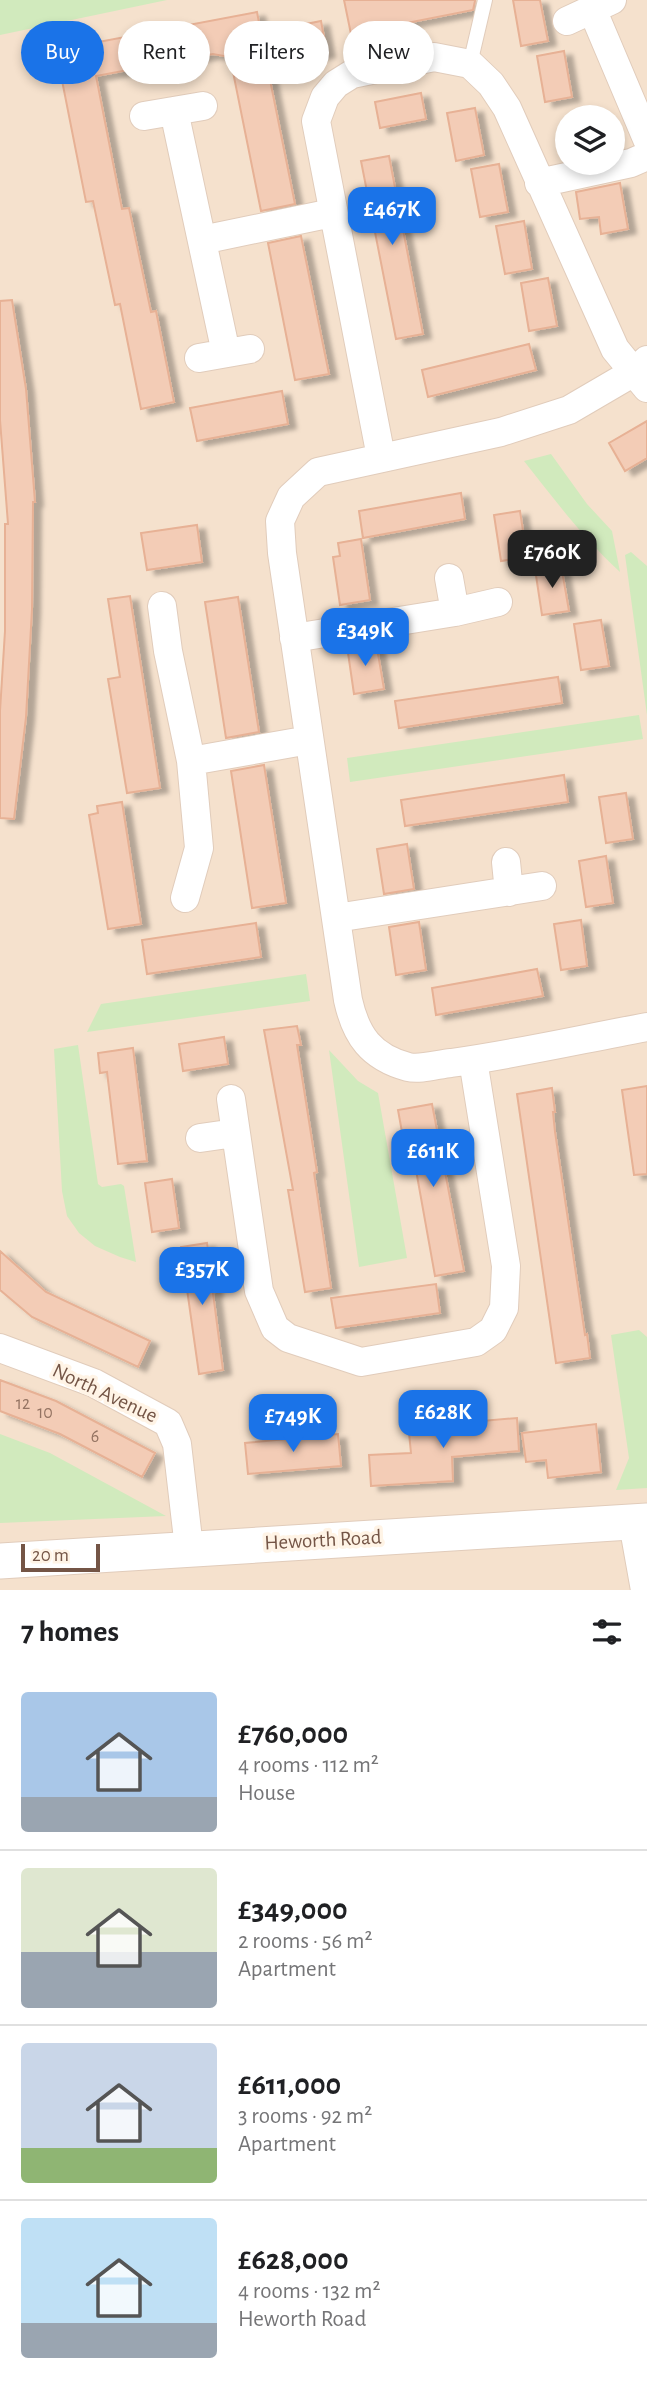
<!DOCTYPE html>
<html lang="en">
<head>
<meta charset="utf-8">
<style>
	body { margin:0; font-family:"Alegreya Sans",sans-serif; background:#f2f2f2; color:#202124; height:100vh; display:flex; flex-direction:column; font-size:26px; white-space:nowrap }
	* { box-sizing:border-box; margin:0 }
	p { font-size:23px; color:#757577 }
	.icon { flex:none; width:38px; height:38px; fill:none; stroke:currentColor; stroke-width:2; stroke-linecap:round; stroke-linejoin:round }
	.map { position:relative; height:1590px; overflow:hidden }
	.drawer { display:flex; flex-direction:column; background:#fff; flex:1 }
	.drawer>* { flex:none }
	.banner { position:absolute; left:21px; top:21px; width:606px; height:63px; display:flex; gap:14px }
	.controls { position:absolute; left:555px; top:105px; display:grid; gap:14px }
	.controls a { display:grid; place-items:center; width:70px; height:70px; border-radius:50%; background:#fff; box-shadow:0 4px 10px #0003; font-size:35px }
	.scale { position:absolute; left:21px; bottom:18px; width:79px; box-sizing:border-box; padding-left:7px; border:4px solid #745546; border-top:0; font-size:19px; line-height:24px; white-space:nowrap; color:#745546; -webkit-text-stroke:5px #fff4e6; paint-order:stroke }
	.price { position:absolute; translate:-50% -60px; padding:0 16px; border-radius:14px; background:#1a73e8; color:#fff; font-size:23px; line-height:46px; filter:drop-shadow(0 2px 4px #0008) }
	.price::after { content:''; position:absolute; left:50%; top:42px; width:21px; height:16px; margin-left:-10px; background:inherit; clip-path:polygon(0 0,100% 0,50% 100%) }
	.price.current { background:#222; color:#fff }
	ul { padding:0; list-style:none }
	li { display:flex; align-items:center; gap:21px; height:175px; padding:0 21px }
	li+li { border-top:2px solid #e0e0e0 }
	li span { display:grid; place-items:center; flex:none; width:196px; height:140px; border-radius:7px; color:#555 }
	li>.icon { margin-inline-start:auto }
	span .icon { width:84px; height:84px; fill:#fffc; stroke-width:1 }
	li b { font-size:30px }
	h2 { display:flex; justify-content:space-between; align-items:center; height:84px; padding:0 21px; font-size:30px }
	.chip { padding:0 24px; border-radius:32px; background:#fff; box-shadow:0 4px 10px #0003; font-size:24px; line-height:63px }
	.chip.current { background:#1a73e8; color:#fff }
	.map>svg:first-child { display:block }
	.residential { fill:#f5e1cd; fill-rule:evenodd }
	.green { fill:#d1eabd }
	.building { fill:#f3ccb6; stroke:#e7b195; stroke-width:2; filter:url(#shadow) }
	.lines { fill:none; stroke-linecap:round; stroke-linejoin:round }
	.service-casing { stroke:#e1ccbb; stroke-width:16 }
	.minor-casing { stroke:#e1ccbb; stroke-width:30 }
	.tertiary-casing { stroke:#e1ccbb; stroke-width:37 }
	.service { stroke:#fff; stroke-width:14 }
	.minor { stroke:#fff; stroke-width:28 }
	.tertiary { stroke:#fff; stroke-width:35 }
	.labels { text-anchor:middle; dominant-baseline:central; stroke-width:7; stroke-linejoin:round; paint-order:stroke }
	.number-label { font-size:18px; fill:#947362 }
	.street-label { font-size:21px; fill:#745546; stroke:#fff4e6 }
</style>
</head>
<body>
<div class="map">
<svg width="647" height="1590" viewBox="0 0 647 1590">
	<defs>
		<filter id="shadow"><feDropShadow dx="8" dy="4.5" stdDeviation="2" flood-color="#0004"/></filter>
	</defs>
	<rect width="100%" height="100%" fill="#fdf0df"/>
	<path class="residential" d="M0 0H647V1590H0ZM567 117H612V163H567Z"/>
	<path class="green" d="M0 0H167L0 35Z
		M551 454 587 504 612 531 620 572C584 539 554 499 524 461Z
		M631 552 647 566V715L625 555Z
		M639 715 643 739 350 782 347 758Z
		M306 974 310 1001 87 1032 101 1004Z
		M78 1045 98 1184 102 1187 121 1184 124 1186 136 1262 120 1257 95 1246 79 1233 67 1216 62 1191 54 1049Z
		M329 1050 358 1081 378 1093 407 1258 359 1267Z
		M639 1330 647 1337V1488L616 1490 629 1458 611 1335Z
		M0 1434 50 1453 166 1516 0 1523Z"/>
	<path class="building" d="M344 0H475V1L473 10 351 34Z
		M513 0H540L548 41 521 46Z
		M257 12 261 33 321 21 327 53 267 65 295 204 261 211 230 57 213 54 96 76 122 209 129 208 151 312 156 311 174 402 141 409 120 304 115 305 93 201 86 202 56 50Z
		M564 51 572 97 545 102 537 56Z
		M421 93 426 119 380 128 375 102Z
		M475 108 484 155 456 161 447 113Z
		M389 156 423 334 396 339 361 161Z
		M499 164 508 212 480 217 471 169Z
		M620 183 628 229 601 234 599 217 580 219 576 192Z
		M524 221 532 269 505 274 496 226Z
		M301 236 329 374 295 380 268 243Z
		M548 278 557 326 529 331 521 283Z
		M12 300 26 389 35 502H33L32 609 26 717 14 819 0 818V711L5 631V524H8L0 420V301Z
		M529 344 536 370 428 397 422 370Z
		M282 391 288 424 197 441 190 408Z
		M647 421V458L625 471 609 443Z
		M461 493 465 519 363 538 359 511Z
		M520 511 527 557 501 561 494 515Z
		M197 525 202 562 147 570 141 533Z
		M361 539 370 600 340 605 333 557 340 556 338 543Z
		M561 565 569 611 542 615 535 569Z
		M130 596 160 788 127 793 108 679 120 677 108 599Z
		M238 597 259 732 226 738 205 602Z
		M601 620 609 666 581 670 574 624Z
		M376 642 384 689 354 694 347 646Z
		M558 677 562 703 399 728 395 701Z
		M264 765 286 903 252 908 231 771Z
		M564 775 568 802 405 826 401 800Z
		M626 793 633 839 606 843 599 797Z
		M122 802 141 924 108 929 89 815 98 813 97 806Z
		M407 844 414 889 384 894 377 849Z
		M606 856 613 903 586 907 579 861Z
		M581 920 587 966 561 970 554 924Z
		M419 922 426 970 396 975 389 927Z
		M256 923 261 957 147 974 142 940Z
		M537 969 543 996 436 1015 432 988Z
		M297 1026 301 1045H297L317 1172 314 1173 331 1288 305 1292 288 1190H293L264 1030Z
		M224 1037 228 1064 183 1071 179 1044Z
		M133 1048 147 1161 118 1164 107 1072 100 1073 98 1053Z
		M647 1086V1174L634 1175 622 1090Z
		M552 1088 555 1112H553L555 1132 585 1335 587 1334 590 1358 556 1363 517 1094Z
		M432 1104 464 1271 435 1276 409 1131 402 1132 398 1110Z
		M172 1179 179 1228 152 1232 145 1183Z
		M207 1243 215 1292 213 1293 223 1370 199 1374 181 1247Z
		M0 1251 46 1292 150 1341 138 1367 32 1317 0 1290Z
		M436 1284 440 1313 336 1328 331 1298Z
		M0 1380 56 1401 155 1453 142 1477 60 1434 0 1411Z
		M459 1412 460 1423 517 1418 519 1451 452 1457 453 1481 371 1486 369 1455 411 1453 409 1433 431 1430 429 1415Z
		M596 1424 601 1472 548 1478 546 1460 526 1462 522 1433Z
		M338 1434 341 1466 248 1474 245 1443Z"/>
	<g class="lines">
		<defs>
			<path id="service" d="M470 64 485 0"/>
			<path id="minor" d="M592 9 647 139
				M567 21 612 0
				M174 111 226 353
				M144 116 203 106
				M539 183 631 163 647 156
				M202 240 332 213
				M199 358 250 349
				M647 360 634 372 569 410 501 432 318 472 291 497 280 521 282 553 348 1000C356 1036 371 1057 408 1067 420 1070 439 1064 451 1063 517 1054 582 1039 647 1027
				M381 457 316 121 325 97 336 84 352 74 434 57 470 64 491 84 507 108 615 349 647 388
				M449 578 455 612
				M162 606 168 651 191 761 199 848 185 898
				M294 638 455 612 498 602
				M191 761 309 740
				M506 862 509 892
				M336 918 542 886
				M231 1099 259 1291 275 1328 288 1338 361 1362 476 1342 493 1330 504 1308 506 1266 473 1060
				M200 1138 235 1133
				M0 1348 94 1383 168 1423 177 1444 189 1548
				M633 1523 645 1590"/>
			<path id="tertiary" d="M0 1561 647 1521"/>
		</defs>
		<use href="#service" class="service-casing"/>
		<use href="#minor" class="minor-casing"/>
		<use href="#tertiary" class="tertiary-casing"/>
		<use href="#service" class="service"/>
		<use href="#minor" class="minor"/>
		<use href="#tertiary" class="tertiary"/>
	</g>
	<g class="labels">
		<g class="number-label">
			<text x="23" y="1404">12</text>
			<text x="45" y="1413">10</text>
			<text x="95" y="1437">6</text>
		</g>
		<g class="street-label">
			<text transform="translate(105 1393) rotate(25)">North Avenue</text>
			<text transform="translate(323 1540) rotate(-3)">Heworth Road</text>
		</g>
	</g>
</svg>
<div class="controls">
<a><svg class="icon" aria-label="layers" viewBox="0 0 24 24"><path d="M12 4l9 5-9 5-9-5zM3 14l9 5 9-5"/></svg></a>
</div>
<div class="scale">20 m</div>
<b class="price" style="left:392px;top:247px">£467K</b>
<b class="price current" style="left:552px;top:590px">£760K</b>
<b class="price" style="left:365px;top:668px">£349K</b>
<b class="price" style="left:433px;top:1189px">£611K</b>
<b class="price" style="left:202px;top:1307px">£357K</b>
<b class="price" style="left:443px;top:1450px">£628K</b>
<b class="price" style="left:293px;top:1454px">£749K</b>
<div class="banner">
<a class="chip current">Buy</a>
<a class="chip">Rent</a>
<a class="chip">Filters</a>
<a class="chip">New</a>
</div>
</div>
<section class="drawer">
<h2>7 homes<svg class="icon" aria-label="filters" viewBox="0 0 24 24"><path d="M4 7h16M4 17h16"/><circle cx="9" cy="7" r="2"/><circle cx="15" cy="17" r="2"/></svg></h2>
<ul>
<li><span style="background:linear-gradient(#a9c7e8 75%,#9aa5b1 0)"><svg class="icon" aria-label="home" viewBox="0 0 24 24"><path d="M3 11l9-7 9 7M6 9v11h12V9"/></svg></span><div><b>£760,000</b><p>4 rooms · 112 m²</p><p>House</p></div></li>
<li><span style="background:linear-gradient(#dfe7d0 60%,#9aa5b1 0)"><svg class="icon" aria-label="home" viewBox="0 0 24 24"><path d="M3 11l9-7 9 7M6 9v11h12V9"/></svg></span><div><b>£349,000</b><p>2 rooms · 56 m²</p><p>Apartment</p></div></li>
<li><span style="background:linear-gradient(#c9d6e8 75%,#8fb573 0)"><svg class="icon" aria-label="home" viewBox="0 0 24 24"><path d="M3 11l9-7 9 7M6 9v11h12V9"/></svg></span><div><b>£611,000</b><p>3 rooms · 92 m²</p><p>Apartment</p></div></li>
<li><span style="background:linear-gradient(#bfe0f5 75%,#9aa5b1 0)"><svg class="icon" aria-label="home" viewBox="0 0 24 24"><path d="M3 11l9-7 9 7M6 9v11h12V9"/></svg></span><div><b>£628,000</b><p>4 rooms · 132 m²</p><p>Heworth Road</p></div></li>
</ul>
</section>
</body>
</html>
